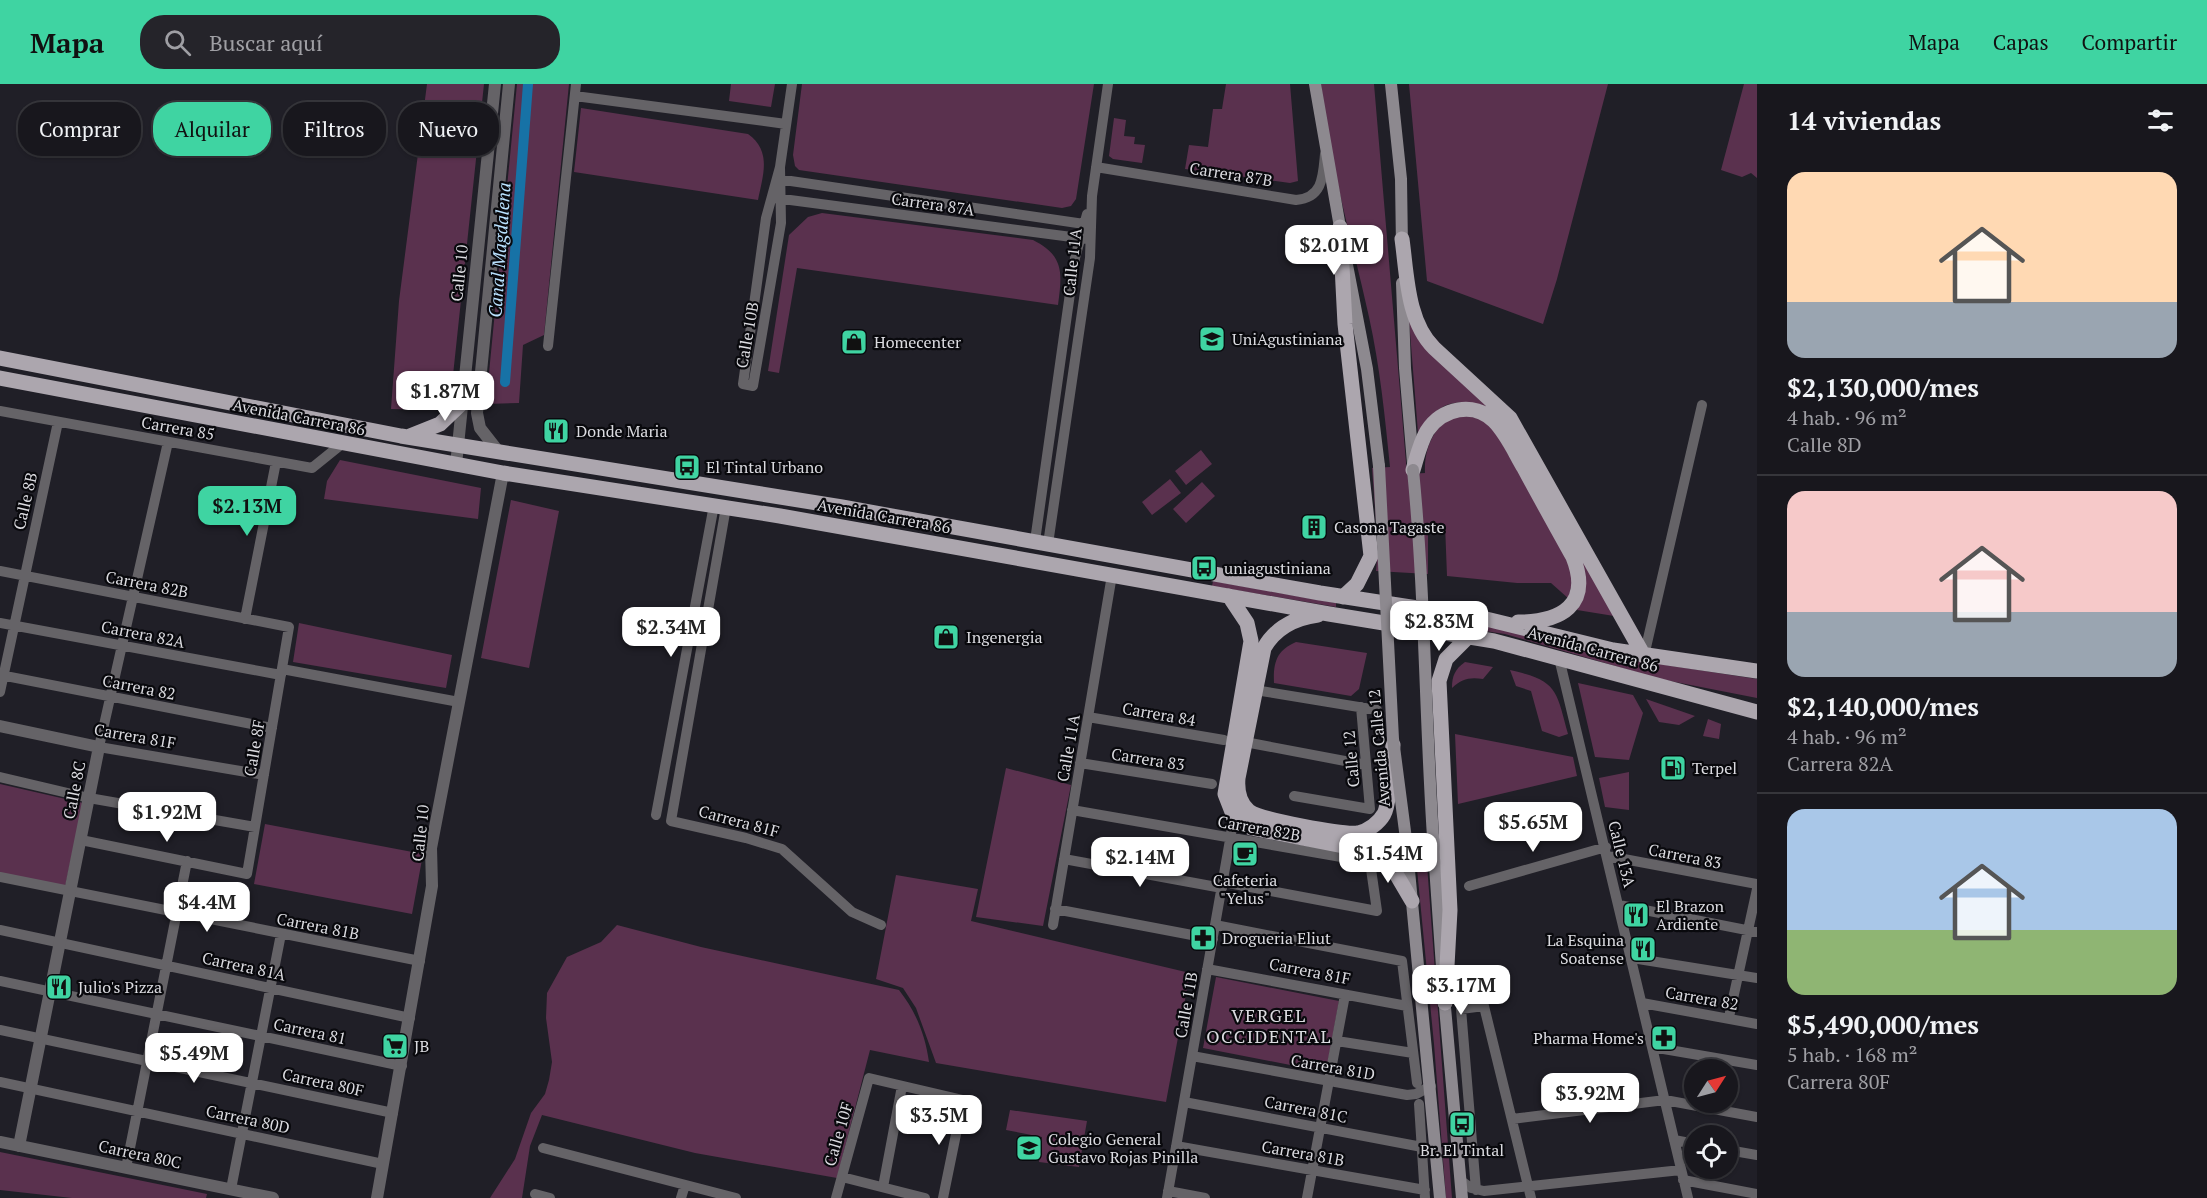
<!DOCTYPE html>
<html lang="es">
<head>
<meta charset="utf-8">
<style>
	body { margin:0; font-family:"PT Serif",serif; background:#25242a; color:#f1f3f6; height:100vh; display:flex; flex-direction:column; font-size:22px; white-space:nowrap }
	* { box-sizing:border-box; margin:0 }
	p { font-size:20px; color:#9f9fa4 }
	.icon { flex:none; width:33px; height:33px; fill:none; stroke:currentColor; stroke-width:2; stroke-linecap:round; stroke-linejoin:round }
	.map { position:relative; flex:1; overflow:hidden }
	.side { display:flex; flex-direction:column; background:#18171d; width:450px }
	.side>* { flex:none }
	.top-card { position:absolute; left:18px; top:18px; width:570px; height:54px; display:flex; gap:12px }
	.needle { width:39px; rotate:54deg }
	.buttons { position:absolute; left:1684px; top:975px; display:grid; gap:12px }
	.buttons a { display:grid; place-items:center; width:54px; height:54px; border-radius:50%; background:#18171d; box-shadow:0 2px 4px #0004,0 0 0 2px #36363b; font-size:30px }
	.price { position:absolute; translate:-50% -51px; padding:0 14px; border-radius:12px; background:#fff; color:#222; font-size:20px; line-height:39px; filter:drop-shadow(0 2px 3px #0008) }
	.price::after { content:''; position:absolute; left:50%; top:36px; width:18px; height:14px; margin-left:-9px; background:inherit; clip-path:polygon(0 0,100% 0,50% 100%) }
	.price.active { background:#3fd4a2; color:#111 }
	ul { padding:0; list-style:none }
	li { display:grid; align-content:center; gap:12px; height:318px; padding:0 30px }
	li+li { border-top:2px solid #36363b }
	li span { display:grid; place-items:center; height:186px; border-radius:18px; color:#555 }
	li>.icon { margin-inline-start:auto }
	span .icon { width:108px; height:108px; fill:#fffc; stroke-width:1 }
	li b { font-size:26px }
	h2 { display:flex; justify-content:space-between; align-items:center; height:72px; padding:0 30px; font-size:26px }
	.tag { padding:0 21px; border-radius:24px; background:#18171d; box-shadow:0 2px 4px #0004,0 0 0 2px #36363b; font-size:21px; line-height:54px }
	.tag.active { background:#3fd4a2; color:#111 }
	header { display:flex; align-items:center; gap:36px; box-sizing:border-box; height:84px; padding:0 30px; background:#3fd4a2; color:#111 }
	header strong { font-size:28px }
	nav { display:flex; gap:33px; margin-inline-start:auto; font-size:21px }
	.search { width:420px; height:54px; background:#25242a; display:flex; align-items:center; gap:15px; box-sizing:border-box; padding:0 21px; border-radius:24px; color:#9f9fa4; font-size:22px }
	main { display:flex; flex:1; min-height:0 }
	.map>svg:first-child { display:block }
	.green { fill:#5a314e }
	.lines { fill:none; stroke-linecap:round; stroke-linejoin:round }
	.canal { stroke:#1772a6; stroke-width:10 }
	.minor { stroke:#656367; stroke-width:10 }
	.tertiary { stroke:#656367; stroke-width:12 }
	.secondary { stroke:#8d898f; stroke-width:12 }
	.primary { stroke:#aca6ae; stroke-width:15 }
	.secondary-bridge { stroke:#8d898f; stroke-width:12 }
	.labels { text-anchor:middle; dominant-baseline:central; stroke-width:4.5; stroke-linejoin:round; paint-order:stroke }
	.street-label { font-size:16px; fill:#dbdbe0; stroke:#09090d }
	.poi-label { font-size:16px; fill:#dbdbe0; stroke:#09090d; text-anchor:start }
	.water-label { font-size:18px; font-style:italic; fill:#bae2ff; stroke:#09090d }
	.neighbourhood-label { font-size:18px; letter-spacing:1.5px; fill:#dbdbe0; stroke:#09090d }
</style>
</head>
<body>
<header>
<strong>Mapa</strong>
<div class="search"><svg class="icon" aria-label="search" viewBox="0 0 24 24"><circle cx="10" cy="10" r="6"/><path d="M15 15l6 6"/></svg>Buscar aquí</div>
<nav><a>Mapa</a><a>Capas</a><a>Compartir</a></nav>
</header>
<main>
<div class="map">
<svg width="1757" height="1114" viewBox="0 0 1757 1114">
	<rect width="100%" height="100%" fill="#201f27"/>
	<path class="green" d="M427 0H484L451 310 440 326 391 325 399 217Z
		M517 0H569L544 251 523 261 519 319 486 320Z
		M731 0H775L771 23 729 17Z
		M802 0H1094L1076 115 1071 122 1062 124 799 86 795 82 793 71Z
		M1226 0H1290L1298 97 1290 99 1185 85 1189 61 1208 63 1213 25H1222Z
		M1321 0H1374L1407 390 1425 389C1423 347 1455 313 1493 344L1568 472 1573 492 1569 515 1551 499H1517L1447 492 1445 440 1428 441V490L1376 487 1378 464 1372 384 1390 383C1385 333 1380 283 1369 233 1352 156 1329 79 1321 0Z
		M1409 0H1608L1557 195 1543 240 1427 197Z
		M1744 0H1757V94L1751 89 1742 93 1721 86Z
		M581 24 748 50C772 67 763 91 758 116L574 88Z
		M1114 34 1126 36 1124 52 1135 53 1134 60 1145 61 1142 79 1113 75 1109 72Z
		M822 129 1033 156C1065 172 1062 190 1058 221L797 184 779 289 768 287 789 151 808 133Z
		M1408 223 1500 328 1614 532 1577 526C1586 512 1588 498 1583 482L1489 323C1451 314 1441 317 1418 349Z
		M1201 366 1212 380 1186 401 1175 387Z
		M340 376 481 404 478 435 324 415 327 397Z
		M1170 395 1181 409 1152 431 1142 418Z
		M1202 398 1215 412 1186 439 1173 425Z
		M511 416 559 427 529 584 481 574Z
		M1213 497 1336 519V523L1212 502Z
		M1431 532 1467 536 1588 569 1757 595V614L1660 595 1505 550 1430 539Z
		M299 539 452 571 446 604 293 578Z
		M1296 558 1367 569 1359 605 1351 612 1274 599C1273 578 1277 566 1296 558Z
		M1465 578 1493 583 1483 595C1469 593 1462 595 1452 604 1452 592 1455 585 1465 578Z
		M1510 586C1558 597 1556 606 1568 650L1559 653 1542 647 1531 607 1516 602Z
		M1578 599 1633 611 1643 629 1629 676 1595 673Z
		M1646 615 1695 632 1679 641 1659 638Z
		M1708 635 1721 640 1719 655 1703 652Z
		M1455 650 1573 673 1577 692 1458 720Z
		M1006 684 1071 701 1043 842 976 833Z
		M1629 688V726L1605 723 1599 694Z
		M0 700 83 719 65 803 0 789Z
		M265 740 423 770 412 830 254 800Z
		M1414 754H1425L1452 1114H1446L1434 960Z
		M896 791 978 805 971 837 1190 889 1166 1018 936 979 916 924 903 904 876 895Z
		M617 841 701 863 899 906C916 928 925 950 929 978L870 966 837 1094 695 1069 542 1031 530 1062 522 1114H490L515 1075 531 1029 545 1010 549 996 552 978 546 934 547 909 567 873 601 858Z
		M1216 893 1339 917 1326 988 1203 964Z
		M1010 1026 1087 1037 1079 1083 1039 1078 1042 1053 1006 1046Z
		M0 1068 207 1110 206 1114H72L0 1106Z"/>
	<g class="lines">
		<path class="canal" d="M505 298 528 0"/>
		<path class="minor" d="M575 12 786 40
			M780 83 781 139 753 302 743 300 766 134 780 83 792 0
			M1096 83 1296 116C1323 114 1323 92 1325 70
			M777 95 1091 141
			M775 114 1087 155
			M548 262 576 0
			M0 327 312 384 343 359
			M168 358 99 663 264 691
			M726 423 671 737 746 754 782 765 852 828 881 841
			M1035 457 1075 174 1087 130
			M1048 460 1090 174 1092 112 1108 0
			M0 487 289 543 247 790 81 756
			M245 535 276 378
			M0 539 281 591
			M1644 572 1702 321
			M1559 574 1688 1114
			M282 585 459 618
			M0 591 272 644
			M1255 606 1377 626
			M0 608 58 338
			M1088 633 1224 656
			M1245 658 1366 681
			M1080 679 1212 700
			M0 693 89 714 255 743
			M1294 712 1370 725 1361 623
			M1072 726 1370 778 1377 827 1223 798
			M656 731 714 421
			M1608 772 1757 800
			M1064 775 1222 804
			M0 793 420 877
			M1469 802 1606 763
			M1619 821 1757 848
			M1055 825 1213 855
			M1053 841 1112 491
			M1215 841 1402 877 1417 999
			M0 846 410 934
			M1632 874 1757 894
			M1207 885 1407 922
			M0 897 402 982
			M1481 910 1531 1114
			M1642 919 1757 940
			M1729 933 1757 805
			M0 946 393 1029
			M1337 957 1413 969
			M1652 963 1757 981
			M1192 972 1407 1011 1416 1010 1431 1002
			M0 998 383 1080
			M1184 1018 1422 1063
			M1419 1020 1425 1114
			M1512 1035 1665 1016 1757 1033
			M1674 1056 1695 1060
			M1176 1062 1425 1106
			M543 1064 736 1114
			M1728 1066 1757 1071
			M126 1084 187 777
			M842 1093 925 1114
			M1460 1096 1471 1104 1484 1107 1681 1086
			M1683 1096 1757 1110
			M883 1103 902 1002
			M231 1105 281 850
			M1476 1106 1461 925 1484 922
			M1168 1107 1205 1114
			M535 1110 550 1114
			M681 1114 685 1101
			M836 1114 869 994 963 1016 943 1114
			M1167 1114 1234 733
			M1307 1114 1345 911"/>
		<path class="tertiary" d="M498 367 480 344 477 329 509 0
			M456 381 495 0
			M0 642 99 663 19 1062
			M0 1058 273 1114
			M377 1114 432 802 431 764 503 389"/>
		<path class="secondary" d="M1315 0 1341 149
			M1391 0 1401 95 1402 163
			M1347 181 1367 285 1379 382
			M1402 199 1405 284 1413 379
			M1433 753 1442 883
			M1406 755 1440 1114
			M1444 912 1462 1114"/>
		<path class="primary" d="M1340 143 1345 240 1371 472 1357 500 1343 513
			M1402 155C1407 191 1407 237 1434 264L1510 334 1644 572
			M0 274 401 352 842 423 1320 509 1482 534 1613 566 1757 587
			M0 294 503 389 780 432 1329 530 1494 557 1757 628
			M410 352 440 340 462 319
			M1413 386C1417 373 1420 359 1427 347 1442 324 1474 317 1494 337 1507 350 1515 369 1524 384 1540 414 1557 444 1573 473 1592 521 1561 538 1518 538
			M1229 512 1247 539 1251 557 1225 710 1234 733 1251 744 1374 768 1389 778 1412 817
			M1318 531C1295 534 1276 543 1264 564L1238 694C1237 706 1239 719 1249 727 1260 736 1344 751 1358 749 1368 747 1379 739 1384 730 1390 720 1391 676 1393 661
			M1445 919 1450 826 1439 597 1446 575 1468 553"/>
		<path class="secondary-bridge" d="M1379 382 1393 655 1406 755
			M1413 386C1425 508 1425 631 1433 753"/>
	</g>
	<defs>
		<symbol id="university-square" viewBox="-11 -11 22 22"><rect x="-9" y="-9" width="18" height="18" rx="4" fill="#3fd4a2" stroke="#09090d"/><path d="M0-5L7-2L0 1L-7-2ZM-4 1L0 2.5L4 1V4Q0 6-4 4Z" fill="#111"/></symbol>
		<symbol id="shop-square" viewBox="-11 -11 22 22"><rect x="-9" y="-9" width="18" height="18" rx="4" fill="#3fd4a2" stroke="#09090d"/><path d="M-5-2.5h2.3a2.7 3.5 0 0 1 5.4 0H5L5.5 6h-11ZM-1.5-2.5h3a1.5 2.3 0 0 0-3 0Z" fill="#111"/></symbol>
		<symbol id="restaurant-square" viewBox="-11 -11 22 22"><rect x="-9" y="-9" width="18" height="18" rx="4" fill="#3fd4a2" stroke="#09090d"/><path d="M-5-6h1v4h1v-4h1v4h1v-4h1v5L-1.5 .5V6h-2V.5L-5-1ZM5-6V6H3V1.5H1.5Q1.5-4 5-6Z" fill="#111"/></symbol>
		<symbol id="bus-square" viewBox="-11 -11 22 22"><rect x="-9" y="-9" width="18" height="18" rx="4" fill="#3fd4a2" stroke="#09090d"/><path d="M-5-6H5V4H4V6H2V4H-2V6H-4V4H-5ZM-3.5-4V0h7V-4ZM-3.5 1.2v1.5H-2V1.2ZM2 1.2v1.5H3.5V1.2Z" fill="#111"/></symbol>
		<symbol id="building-square" viewBox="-11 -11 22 22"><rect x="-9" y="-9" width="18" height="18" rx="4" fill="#3fd4a2" stroke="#09090d"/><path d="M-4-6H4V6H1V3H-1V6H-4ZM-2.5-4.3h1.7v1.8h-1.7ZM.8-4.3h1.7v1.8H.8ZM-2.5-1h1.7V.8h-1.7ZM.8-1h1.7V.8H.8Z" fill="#111"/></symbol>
		<symbol id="fuel-square" viewBox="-11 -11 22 22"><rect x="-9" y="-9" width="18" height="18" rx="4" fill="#3fd4a2" stroke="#09090d"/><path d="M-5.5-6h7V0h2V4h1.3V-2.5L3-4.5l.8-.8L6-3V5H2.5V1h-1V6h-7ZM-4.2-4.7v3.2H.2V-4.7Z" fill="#111"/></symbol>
		<symbol id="cafe-square" viewBox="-11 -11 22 22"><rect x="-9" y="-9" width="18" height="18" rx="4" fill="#3fd4a2" stroke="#09090d"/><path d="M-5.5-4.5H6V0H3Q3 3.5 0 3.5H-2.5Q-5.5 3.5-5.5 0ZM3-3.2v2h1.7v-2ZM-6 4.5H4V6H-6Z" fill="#111"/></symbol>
		<symbol id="pharmacy-square" viewBox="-11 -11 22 22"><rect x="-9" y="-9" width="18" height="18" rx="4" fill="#3fd4a2" stroke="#09090d"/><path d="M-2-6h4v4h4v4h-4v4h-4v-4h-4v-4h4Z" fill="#111"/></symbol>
		<symbol id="supermarket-square" viewBox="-11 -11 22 22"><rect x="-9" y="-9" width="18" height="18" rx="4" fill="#3fd4a2" stroke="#09090d"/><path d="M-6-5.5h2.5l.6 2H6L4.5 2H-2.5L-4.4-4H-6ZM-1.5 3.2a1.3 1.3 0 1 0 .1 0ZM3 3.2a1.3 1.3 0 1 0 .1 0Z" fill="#111"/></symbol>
		<symbol id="school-square" viewBox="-11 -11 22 22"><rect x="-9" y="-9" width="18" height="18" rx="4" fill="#3fd4a2" stroke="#09090d"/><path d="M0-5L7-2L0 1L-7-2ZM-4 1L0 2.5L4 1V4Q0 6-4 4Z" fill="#111"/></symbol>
	</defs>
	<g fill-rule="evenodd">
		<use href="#university-square" x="1197" y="240" width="30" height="30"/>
		<use href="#shop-square" x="839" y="243" width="30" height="30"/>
		<use href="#restaurant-square" x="541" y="332" width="30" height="30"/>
		<use href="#bus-square" x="672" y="368" width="30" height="30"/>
		<use href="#building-square" x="1299" y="428" width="30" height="30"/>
		<use href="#bus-square" x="1189" y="469" width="30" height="30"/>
		<use href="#shop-square" x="931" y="538" width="30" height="30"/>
		<use href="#fuel-square" x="1658" y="669" width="30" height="30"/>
		<use href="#cafe-square" x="1230" y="755" width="30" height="30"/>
		<use href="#restaurant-square" x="1621" y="816" width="30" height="30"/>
		<use href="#pharmacy-square" x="1188" y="839" width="30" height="30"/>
		<use href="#restaurant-square" x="1628" y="850" width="30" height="30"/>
		<use href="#restaurant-square" x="44" y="888" width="30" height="30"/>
		<use href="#pharmacy-square" x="1649" y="939" width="30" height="30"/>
		<use href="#supermarket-square" x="380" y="947" width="30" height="30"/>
		<use href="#bus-square" x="1447" y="1025" width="30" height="30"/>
		<use href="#school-square" x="1014" y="1049" width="30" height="30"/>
	</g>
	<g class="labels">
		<g class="street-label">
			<text transform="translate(1231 90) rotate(9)">Carrera 87B</text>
			<text transform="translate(933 120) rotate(8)">Carrera 87A</text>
			<text transform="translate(1072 178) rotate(-84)">Calle 11A</text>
			<text transform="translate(459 189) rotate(-84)">Calle 10</text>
			<text transform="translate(747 251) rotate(-80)">Calle 10B</text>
			<text transform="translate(299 333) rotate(11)">Avenida Carrera 86</text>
			<text transform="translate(178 344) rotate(10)">Carrera 85</text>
			<text transform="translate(25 417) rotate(-77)">Calle 8B</text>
			<text transform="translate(884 432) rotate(10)">Avenida Carrera 86</text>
			<text transform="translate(147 500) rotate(11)">Carrera 82B</text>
			<text transform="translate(143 550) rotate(11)">Carrera 82A</text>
			<text transform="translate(1593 565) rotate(15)">Avenida Carrera 86</text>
			<text transform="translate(139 603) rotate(11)">Carrera 82</text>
			<text transform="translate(1159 630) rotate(10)">Carrera 84</text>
			<text transform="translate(135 652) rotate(10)">Carrera 81F</text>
			<text transform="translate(254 664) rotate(-80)">Calle 8F</text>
			<text transform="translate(1068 664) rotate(-80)">Calle 11A</text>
			<text transform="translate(1379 664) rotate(-95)">Avenida Calle 12</text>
			<text transform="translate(1148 675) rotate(9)">Carrera 83</text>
			<text transform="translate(1351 675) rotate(-95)">Calle 12</text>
			<text transform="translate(74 706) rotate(-79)">Calle 8C</text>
			<text transform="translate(739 737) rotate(15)">Carrera 81F</text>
			<text transform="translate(1259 744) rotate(10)">Carrera 82B</text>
			<text transform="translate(420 749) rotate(-84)">Calle 10</text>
			<text transform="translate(1622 770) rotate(76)">Calle 13A</text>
			<text transform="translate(1685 772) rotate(11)">Carrera 83</text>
			<text transform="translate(318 842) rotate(11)">Carrera 81B</text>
			<text transform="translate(244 882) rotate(12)">Carrera 81A</text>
			<text transform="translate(1310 887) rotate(11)">Carrera 81F</text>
			<text transform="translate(1702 914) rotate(10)">Carrera 82</text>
			<text transform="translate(1186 921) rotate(-80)">Calle 11B</text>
			<text transform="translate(310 947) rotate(12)">Carrera 81</text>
			<text transform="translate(1333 983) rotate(10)">Carrera 81D</text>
			<text transform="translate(323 998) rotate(12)">Carrera 80F</text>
			<text transform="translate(1306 1025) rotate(11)">Carrera 81C</text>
			<text transform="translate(248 1035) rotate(12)">Carrera 80D</text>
			<text transform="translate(838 1050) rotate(-74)">Calle 10F</text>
			<text transform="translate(1303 1069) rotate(10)">Carrera 81B</text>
			<text transform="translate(140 1070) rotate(12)">Carrera 80C</text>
		</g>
		<g class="poi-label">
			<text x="1232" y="255">UniAgustiniana</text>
			<text x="874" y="258">Homecenter</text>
			<text x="576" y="347">Donde Maria</text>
			<text x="706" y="383">El Tintal Urbano</text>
			<text x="1334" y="443">Casona Tagaste</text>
			<text x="1224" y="484">uniagustiniana</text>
			<text x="966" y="553">Ingenergia</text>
			<text x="1692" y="684">Terpel</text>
			<text x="1245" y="796" text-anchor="middle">Cafeteria<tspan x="1245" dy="18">"Yelus"</tspan></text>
			<text x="1656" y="822">El Brazon<tspan x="1656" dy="18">Ardiente</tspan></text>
			<text x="1222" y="854">Drogueria Eliut</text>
			<text x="1624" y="856" text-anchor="end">La Esquina<tspan x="1624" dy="18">Soatense</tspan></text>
			<text x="78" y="903">Julio's Pizza</text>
			<text x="1644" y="954" text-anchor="end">Pharma Home's</text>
			<text x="414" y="962">JB</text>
			<text x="1048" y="1055">Colegio General<tspan x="1048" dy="18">Gustavo Rojas Pinilla</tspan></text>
			<text x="1462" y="1066" text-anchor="middle">Br. El Tintal</text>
		</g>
		<g class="water-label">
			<text transform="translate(499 166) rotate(-86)">Canal Magdalena</text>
		</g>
		<g class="neighbourhood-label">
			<text x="1269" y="931">VERGEL<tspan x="1269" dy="21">OCCIDENTAL</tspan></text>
		</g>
	</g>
</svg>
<div class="buttons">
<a><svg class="needle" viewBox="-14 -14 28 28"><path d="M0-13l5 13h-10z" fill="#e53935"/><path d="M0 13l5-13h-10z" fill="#9f9fa4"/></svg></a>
<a><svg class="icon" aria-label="locate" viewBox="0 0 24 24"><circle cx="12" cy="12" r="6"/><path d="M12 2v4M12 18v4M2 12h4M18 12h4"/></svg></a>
</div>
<b class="price" style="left:1334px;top:192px">$2.01M</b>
<b class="price" style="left:445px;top:338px">$1.87M</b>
<b class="price active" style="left:247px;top:453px">$2.13M</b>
<b class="price" style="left:1439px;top:568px">$2.83M</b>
<b class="price" style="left:671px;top:574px">$2.34M</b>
<b class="price" style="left:167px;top:759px">$1.92M</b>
<b class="price" style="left:1533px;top:769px">$5.65M</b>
<b class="price" style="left:1388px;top:800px">$1.54M</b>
<b class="price" style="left:1140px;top:804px">$2.14M</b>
<b class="price" style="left:207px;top:849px">$4.4M</b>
<b class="price" style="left:1461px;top:932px">$3.17M</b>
<b class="price" style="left:194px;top:1000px">$5.49M</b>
<b class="price" style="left:1590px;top:1040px">$3.92M</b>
<b class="price" style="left:939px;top:1062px">$3.5M</b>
<div class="top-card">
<a class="tag">Comprar</a>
<a class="tag active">Alquilar</a>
<a class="tag">Filtros</a>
<a class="tag">Nuevo</a>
</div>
</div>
<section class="side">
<h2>14 viviendas<svg class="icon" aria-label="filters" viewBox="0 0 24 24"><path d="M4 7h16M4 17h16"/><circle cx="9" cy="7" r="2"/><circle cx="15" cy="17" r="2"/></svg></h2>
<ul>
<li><span style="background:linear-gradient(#ffd9b3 70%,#9aa5b1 0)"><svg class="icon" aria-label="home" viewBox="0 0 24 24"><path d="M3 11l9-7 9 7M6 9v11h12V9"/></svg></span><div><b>$2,130,000/mes</b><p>4 hab. · 96 m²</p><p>Calle 8D</p></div></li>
<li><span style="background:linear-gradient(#f6c9c9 65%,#9aa5b1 0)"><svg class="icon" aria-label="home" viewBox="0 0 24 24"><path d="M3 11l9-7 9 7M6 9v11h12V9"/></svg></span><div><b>$2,140,000/mes</b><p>4 hab. · 96 m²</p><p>Carrera 82A</p></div></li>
<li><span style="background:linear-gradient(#a9c7e8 65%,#8fb573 0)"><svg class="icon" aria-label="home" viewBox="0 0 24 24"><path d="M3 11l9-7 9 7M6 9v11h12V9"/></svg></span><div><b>$5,490,000/mes</b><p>5 hab. · 168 m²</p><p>Carrera 80F</p></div></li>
</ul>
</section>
</main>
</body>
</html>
